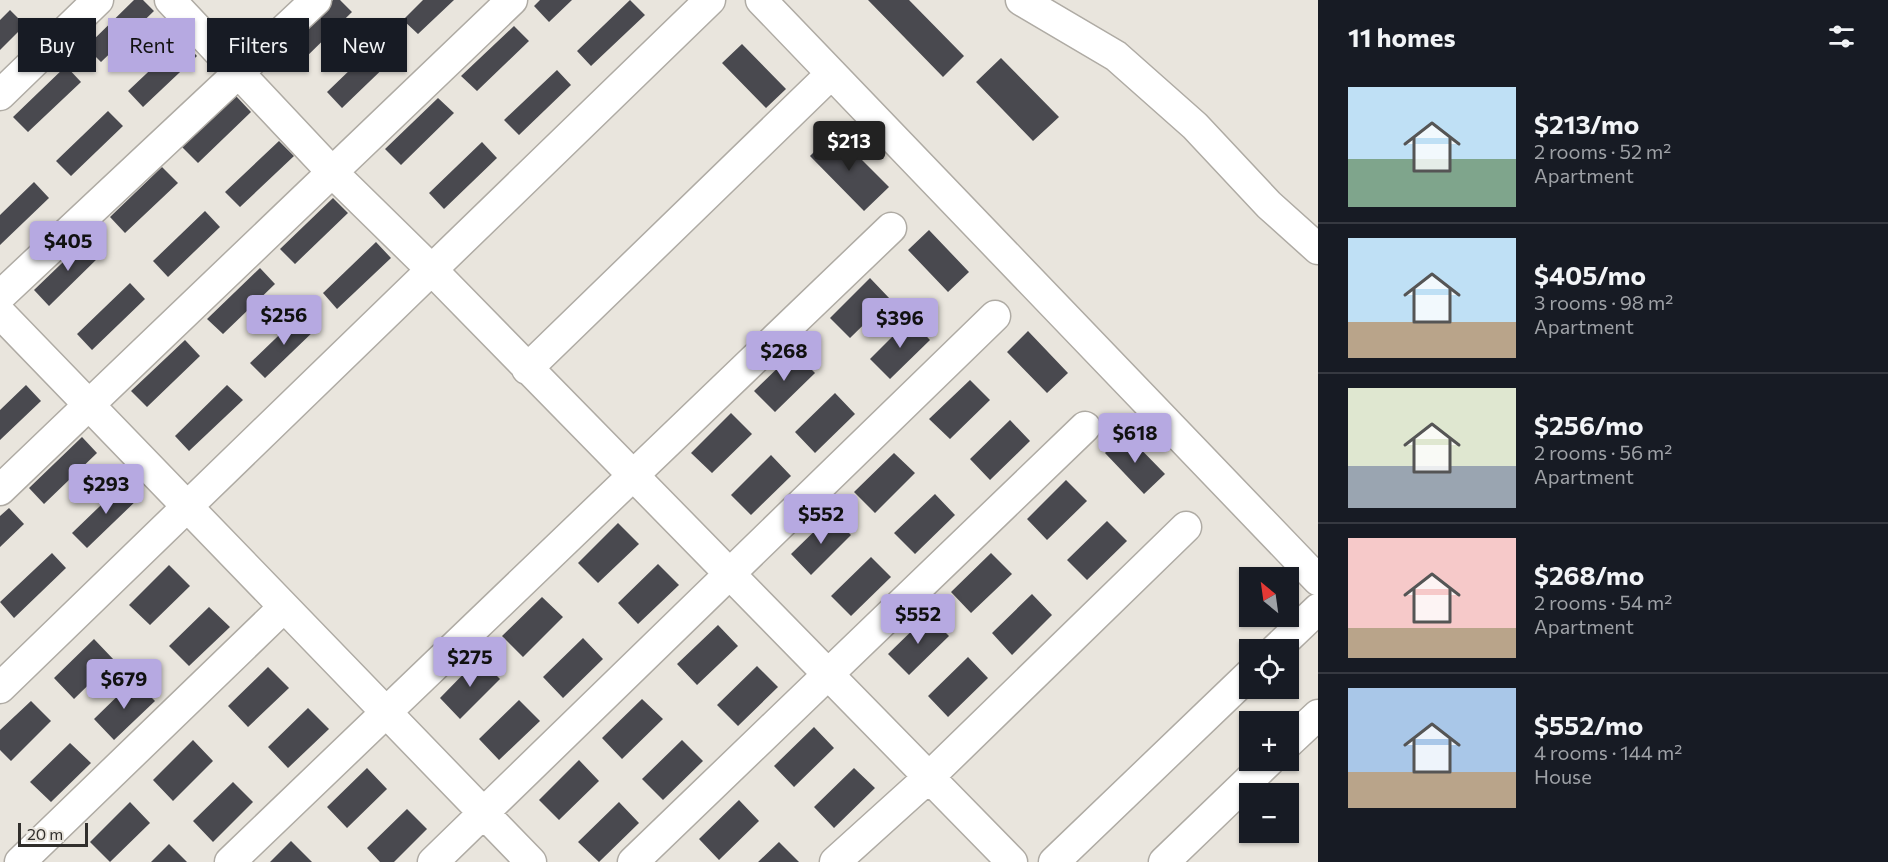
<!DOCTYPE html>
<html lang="en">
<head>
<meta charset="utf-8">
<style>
	body { margin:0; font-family:Commissioner,sans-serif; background:#242831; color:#f1f3f6; height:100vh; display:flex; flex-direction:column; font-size:22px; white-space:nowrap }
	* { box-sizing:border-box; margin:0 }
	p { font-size:20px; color:#9ea1a6 }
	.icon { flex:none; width:33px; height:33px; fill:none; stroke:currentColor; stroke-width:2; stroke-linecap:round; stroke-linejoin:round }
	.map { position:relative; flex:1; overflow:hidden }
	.details { display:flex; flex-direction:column; background:#171b24; width:570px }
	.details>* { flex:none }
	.top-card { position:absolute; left:18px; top:18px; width:570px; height:54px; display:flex; gap:12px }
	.needle { width:39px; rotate:331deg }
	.tools { position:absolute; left:1239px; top:567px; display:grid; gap:12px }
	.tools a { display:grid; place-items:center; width:60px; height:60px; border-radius:0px; background:#171b24; box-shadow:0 2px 4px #0004; font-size:30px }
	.scale { position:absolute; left:18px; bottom:15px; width:70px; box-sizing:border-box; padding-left:6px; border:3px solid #312f2c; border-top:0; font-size:16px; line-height:21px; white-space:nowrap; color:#312f2c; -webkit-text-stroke:4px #e9e5dd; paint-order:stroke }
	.price { position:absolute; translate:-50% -51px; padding:0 14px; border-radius:6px; background:#b6a9e1; color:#111; font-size:20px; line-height:39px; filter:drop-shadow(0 2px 3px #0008) }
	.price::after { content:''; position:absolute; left:50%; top:36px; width:18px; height:14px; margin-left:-9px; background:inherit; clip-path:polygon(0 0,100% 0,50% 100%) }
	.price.active { background:#222; color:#fff }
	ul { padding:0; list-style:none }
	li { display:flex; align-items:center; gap:18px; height:150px; padding:0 30px }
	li+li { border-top:2px solid #363941 }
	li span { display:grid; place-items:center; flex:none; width:168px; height:120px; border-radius:0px; color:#555 }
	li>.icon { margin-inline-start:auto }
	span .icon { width:72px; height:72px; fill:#fffc; stroke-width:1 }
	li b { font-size:26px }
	h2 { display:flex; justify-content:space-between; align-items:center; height:72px; padding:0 30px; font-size:26px }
	.chip { padding:0 21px; border-radius:0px; background:#171b24; box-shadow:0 2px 4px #0004; font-size:21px; line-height:54px }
	.chip.active { background:#b6a9e1; color:#111 }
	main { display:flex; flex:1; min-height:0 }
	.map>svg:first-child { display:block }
	.building { fill:#49494f }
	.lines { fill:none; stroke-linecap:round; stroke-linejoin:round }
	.minor-casing { stroke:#afaba4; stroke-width:33 }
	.minor { stroke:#fff; stroke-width:30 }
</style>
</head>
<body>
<main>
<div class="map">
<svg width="1318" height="862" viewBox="0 0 1318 862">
	<rect width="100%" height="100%" fill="#e9e5dd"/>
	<path class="building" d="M134 0H143L154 11 101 62 86 47Z
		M333 0H340L352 12 299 64 284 48Z
		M423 0H454L418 34 403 20Z
		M540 0H572L549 22 534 6Z
		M630 0 645 15 591 66 577 51Z
		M868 0H909L964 56 943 77Z
		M10 10 25 25 0 50V20Z
		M514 26 529 41 477 91 461 76Z
		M182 40 197 56 143 107 128 91Z
		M380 41 395 57 342 108 327 92Z
		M742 44 786 89 766 108 722 63Z
		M1001 58 1059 117 1033 141 976 82Z
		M66 66 81 82 28 132 13 117Z
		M557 70 571 85 519 135 504 120Z
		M236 96 251 112 198 163 182 147Z
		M438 98 454 113 401 165 385 149Z
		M108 111 123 126 71 176 56 161Z
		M834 132 889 187 864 211 810 156Z
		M279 141 294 156 240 207 225 192Z
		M482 142 497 158 444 209 429 193Z
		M162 167 178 183 125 233 110 217Z
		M34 182 49 198 0 245V215Z
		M333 198 348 213 295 264 280 249Z
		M205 211 220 227 168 277 153 261Z
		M929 230 969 272 948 292 908 250Z
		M87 239 102 254 49 306 34 290Z
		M376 242 391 258 337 309 323 293Z
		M260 268 275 284 223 334 207 319Z
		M870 278 890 299 850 338 830 318Z
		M130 283 145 299 92 350 77 334Z
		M302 313 317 328 265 378 250 363Z
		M910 319 930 340 890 379 870 359Z
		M1028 331 1068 373 1047 393 1007 352Z
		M185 340 200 356 147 407 131 391Z
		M794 352 815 373 775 412 754 391Z
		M970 380 990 400 950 439 929 419Z
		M26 385 41 401 0 440V410Z
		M227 385 243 400 189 451 175 436Z
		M835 393 855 414 815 453 795 432Z
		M731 413 752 434 712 473 691 453Z
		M1010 420 1030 441 990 480 970 459Z
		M1125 433 1165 474 1144 494 1105 453Z
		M82 437 97 453 44 504 29 488Z
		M894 453 915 473 875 513 854 492Z
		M771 455 791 476 751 515 731 495Z
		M1066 480 1087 501 1047 540 1027 519Z
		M125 482 140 497 87 548 72 533Z
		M935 494 955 515 915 554 894 533Z
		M9 508 24 524 0 547V516Z
		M831 515 851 535 811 575 791 554Z
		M1107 521 1127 541 1087 580 1067 560Z
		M618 523 639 544 598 583 578 563Z
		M52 553 66 568 14 618 0 602Z
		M991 553 1012 574 971 613 951 592Z
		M871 557 891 577 851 616 831 596Z
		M658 564 679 585 638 624 618 603Z
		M169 565 190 586 150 625 129 605Z
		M1032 594 1052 615 1012 655 992 633Z
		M542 597 563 617 523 657 502 636Z
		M209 607 230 627 189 666 169 646Z
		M928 615 949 636 909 675 888 654Z
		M718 625 738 646 697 685 677 664Z
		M583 638 603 659 563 698 543 677Z
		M94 639 114 660 74 699 54 678Z
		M968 657 988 678 948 717 928 696Z
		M479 658 500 679 460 719 440 698Z
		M757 666 778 687 738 726 717 705Z
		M268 667 289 688 248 727 228 706Z
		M134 680 155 701 114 740 94 719Z
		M642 699 663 719 622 759 602 738Z
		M519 700 540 721 499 760 479 739Z
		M31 701 51 721 11 761 0 750V730Z
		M308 708 329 729 288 768 268 747Z
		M814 727 834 748 794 787 774 766Z
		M193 740 213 761 173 801 153 780Z
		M682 740 703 761 663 800 642 779Z
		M70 743 91 763 51 802 30 782Z
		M579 760 599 781 559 820 539 800Z
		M367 768 387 789 347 828 327 807Z
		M854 768 875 788 834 828 814 807Z
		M233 782 253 802 213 842 193 821Z
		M739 800 759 821 719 860 699 839Z
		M130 802 150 823 110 862 90 842Z
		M619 802 639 823 599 862 578 842Z
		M407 809 427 829 394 862H380L367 848Z
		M291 841 312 862H270Z
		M779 842 799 862H758Z
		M169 844 187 862H151Z"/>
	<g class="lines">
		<defs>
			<path id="minor" d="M170 0 332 172 432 270 1012 862
				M761 0 1318 580
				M1021 0 1116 56 1195 126 1269 205 1318 249
				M0 95 98 0
				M0 296 316 0
				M0 313 531 862
				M527 369 830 75
				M0 490 512 0
				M1275 650 1318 609
				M0 688 710 0
				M1288 743 1318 715
				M20 862 284 607
				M230 862 891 228
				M433 862 995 316
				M633 862 1085 427
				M835 862 928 778 1186 527
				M1054 862 1250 674
				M1164 862 1270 760"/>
		</defs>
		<use href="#minor" class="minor-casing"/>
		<use href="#minor" class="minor"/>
	</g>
</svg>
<div class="tools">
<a><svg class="needle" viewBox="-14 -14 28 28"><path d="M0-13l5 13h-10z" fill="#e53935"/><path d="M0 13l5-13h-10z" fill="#9ea1a6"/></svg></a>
<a><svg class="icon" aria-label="locate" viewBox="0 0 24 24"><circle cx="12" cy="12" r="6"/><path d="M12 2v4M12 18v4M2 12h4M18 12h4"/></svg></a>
<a>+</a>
<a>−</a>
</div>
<div class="scale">20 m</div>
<b class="price active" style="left:849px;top:172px">$213</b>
<b class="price" style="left:68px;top:272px">$405</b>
<b class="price" style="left:284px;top:346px">$256</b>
<b class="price" style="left:900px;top:349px">$396</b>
<b class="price" style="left:784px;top:382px">$268</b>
<b class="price" style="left:1135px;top:464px">$618</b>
<b class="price" style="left:106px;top:515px">$293</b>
<b class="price" style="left:821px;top:545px">$552</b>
<b class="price" style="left:918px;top:645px">$552</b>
<b class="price" style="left:470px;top:688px">$275</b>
<b class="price" style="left:124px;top:710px">$679</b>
<div class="top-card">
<a class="chip">Buy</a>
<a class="chip active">Rent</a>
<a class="chip">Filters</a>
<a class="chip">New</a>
</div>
</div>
<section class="details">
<h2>11 homes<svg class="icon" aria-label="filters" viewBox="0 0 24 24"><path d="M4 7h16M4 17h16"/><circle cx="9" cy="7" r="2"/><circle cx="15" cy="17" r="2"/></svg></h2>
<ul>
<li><span style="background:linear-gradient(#bfe0f5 60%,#7fa58c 0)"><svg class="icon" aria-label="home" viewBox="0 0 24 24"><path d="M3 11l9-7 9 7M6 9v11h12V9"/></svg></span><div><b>$213/mo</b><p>2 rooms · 52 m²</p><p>Apartment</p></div></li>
<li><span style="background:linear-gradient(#bfe0f5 70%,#b9a48a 0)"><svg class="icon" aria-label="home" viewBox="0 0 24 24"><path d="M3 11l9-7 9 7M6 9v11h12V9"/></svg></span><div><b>$405/mo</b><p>3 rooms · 98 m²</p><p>Apartment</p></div></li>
<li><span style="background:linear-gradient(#dfe7d0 65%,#9aa5b1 0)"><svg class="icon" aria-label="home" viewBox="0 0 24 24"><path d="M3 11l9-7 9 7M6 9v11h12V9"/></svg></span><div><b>$256/mo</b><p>2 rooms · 56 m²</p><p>Apartment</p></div></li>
<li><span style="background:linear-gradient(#f6c9c9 75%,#b9a48a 0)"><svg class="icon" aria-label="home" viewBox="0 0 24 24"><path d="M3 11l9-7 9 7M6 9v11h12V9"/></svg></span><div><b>$268/mo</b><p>2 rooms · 54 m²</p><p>Apartment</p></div></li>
<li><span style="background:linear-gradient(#a9c7e8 70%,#b9a48a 0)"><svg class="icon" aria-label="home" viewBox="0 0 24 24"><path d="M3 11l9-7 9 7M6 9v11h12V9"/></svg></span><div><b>$552/mo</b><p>4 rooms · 144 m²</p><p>House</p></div></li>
</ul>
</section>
</main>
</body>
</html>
